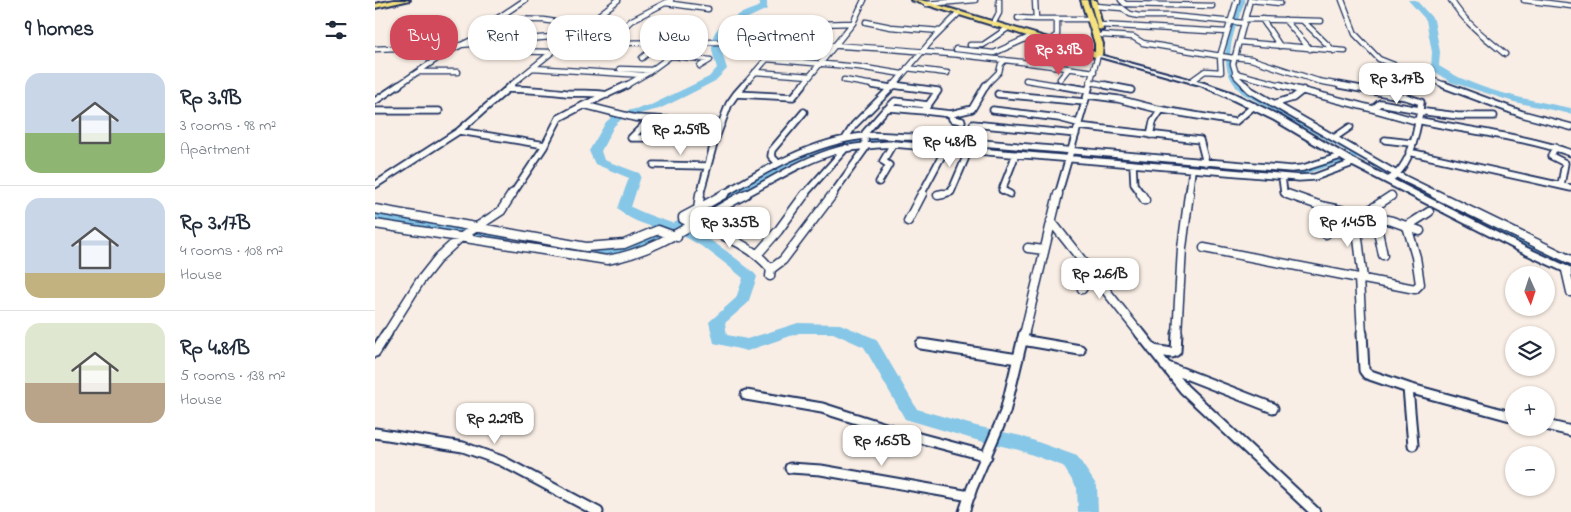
<!DOCTYPE html>
<html lang="en">
<head>
<meta charset="utf-8">
<style>
	body { margin:0; font-family:"Indie Flower",sans-serif; background:#f2f2f3; color:#1f2937; height:100vh; display:flex; flex-direction:column; font-size:19px; white-space:nowrap }
	* { box-sizing:border-box; margin:0 }
	p { font-size:16px; color:#747a83 }
	.icon { flex:none; width:28px; height:28px; fill:none; stroke:currentColor; stroke-width:2; stroke-linecap:round; stroke-linejoin:round }
	.map { position:relative; flex:1; overflow:hidden }
	.side { display:flex; flex-direction:column; background:#fff; width:375px }
	.side>* { flex:none }
	.top-card { position:absolute; left:15px; top:15px; width:475px; height:45px; display:flex; gap:10px }
	.needle { width:32px; rotate:177deg }
	.buttons { position:absolute; left:1130px; top:266px; display:grid; gap:10px }
	.buttons a { display:grid; place-items:center; width:50px; height:50px; border-radius:50%; background:#fff; box-shadow:0 1px 4px #0004; font-size:25px }
	.price { position:absolute; translate:-50% -42px; padding:0 11px; border-radius:10px; background:#fff; color:#222; font-size:16px; line-height:32px; filter:drop-shadow(0 1px 2px #0008) }
	.price::after { content:''; position:absolute; left:50%; top:30px; width:15px; height:11px; margin-left:-8px; background:inherit; clip-path:polygon(0 0,100% 0,50% 100%) }
	.price.on { background:#d1495b; color:#fff }
	ul { padding:0; list-style:none }
	li { display:flex; align-items:center; gap:15px; height:125px; padding:0 25px }
	li+li { border-top:1px solid #e0e1e3 }
	li span { display:grid; place-items:center; flex:none; width:140px; height:100px; border-radius:15px; color:#555 }
	li>.icon { margin-inline-start:auto }
	span .icon { width:60px; height:60px; fill:#fffc; stroke-width:1 }
	li b { font-size:21px }
	h2 { display:flex; justify-content:space-between; align-items:center; height:60px; padding:0 25px; font-size:21px }
	.tag { padding:0 18px; border-radius:20px; background:#fff; box-shadow:0 1px 4px #0004; font-size:18px; line-height:45px }
	.tag.on { background:#d1495b; color:#fff }
	main { display:flex; flex:1; min-height:0 }
	.map>svg:first-child { display:block }
	.lines { fill:none; stroke-linecap:round; stroke-linejoin:round }
	.canal-far2 { stroke:#86c6e7; stroke-width:4.5 }
	.canal-far1 { stroke:#86c6e7; stroke-width:5.5 }
	.canal { stroke:#86c6e7; stroke-width:8 }
	.river { fill:#86c6e7; fill-rule:evenodd }
	.street-far3-casing { stroke:#1b2f5e; stroke-width:7 }
	.street-far2-casing { stroke:#1b2f5e; stroke-width:9 }
	.street-far1-casing { stroke:#1b2f5e; stroke-width:11 }
	.street-casing { stroke:#1b2f5e; stroke-width:13 }
	.secondary-casing { stroke:#1b2f5e; stroke-width:4 }
	.primary-casing { stroke:#1b2f5e; stroke-width:4 }
	.highway-casing { stroke:#1b2f5e; stroke-width:4 }
	.street-far3 { stroke:#fdfcf7; stroke-width:4.5 }
	.street-far2 { stroke:#fdfcf7; stroke-width:5.5 }
	.street-far1 { stroke:#fdfcf7; stroke-width:8 }
	.street { stroke:#fdfcf7; stroke-width:9 }
	.secondary { fill:#fdfcf7; fill-rule:evenodd }
	.primary { fill:#f6e281; fill-rule:evenodd }
	.highway { fill:#f6e281; fill-rule:evenodd }
</style>
</head>
<body>
<main>
<section class="side">
<h2>9 homes<svg class="icon" aria-label="filters" viewBox="0 0 24 24"><path d="M4 7h16M4 17h16"/><circle cx="9" cy="7" r="2"/><circle cx="15" cy="17" r="2"/></svg></h2>
<ul>
<li><span style="background:linear-gradient(#c9d6e8 60%,#8fb573 0)"><svg class="icon" aria-label="home" viewBox="0 0 24 24"><path d="M3 11l9-7 9 7M6 9v11h12V9"/></svg></span><div><b>Rp 3.9B</b><p>3 rooms · 98 m²</p><p>Apartment</p></div></li>
<li><span style="background:linear-gradient(#c9d6e8 75%,#c2b280 0)"><svg class="icon" aria-label="home" viewBox="0 0 24 24"><path d="M3 11l9-7 9 7M6 9v11h12V9"/></svg></span><div><b>Rp 3.17B</b><p>4 rooms · 108 m²</p><p>House</p></div></li>
<li><span style="background:linear-gradient(#dfe7d0 60%,#b9a48a 0)"><svg class="icon" aria-label="home" viewBox="0 0 24 24"><path d="M3 11l9-7 9 7M6 9v11h12V9"/></svg></span><div><b>Rp 4.81B</b><p>5 rooms · 138 m²</p><p>House</p></div></li>
</ul>
</section>
<div class="map">
<svg width="1196" height="512" viewBox="0 0 1196 512">
	<rect width="100%" height="100%" fill="#f9eee5"/>
	<filter id="ink" filterUnits="userSpaceOnUse"><feTurbulence type="fractalNoise" baseFrequency=".02" numOctaves="2"/><feDisplacementMap in="SourceGraphic" scale="10" xChannelSelector="R" yChannelSelector="G"/><feConvolveMatrix kernelMatrix="1 2 1 2 8 2 1 2 1" color-interpolation-filters="sRGB"/></filter>
	<g filter="url(#ink)">
		<g class="lines">
			<path class="canal-far2" d="M864 86C842 63 858 26 868 0"/>
			<path class="canal-far1" d="M863 85 869 91 1055 195
				M557 145 664 152 760 162
				M886 172 923 173 981 155
				M359 195C396 173 434 145 478 142 492 141 507 142 521 142"/>
			<path class="canal" d="M1052 194 1065 200
				M1077 206 1196 264
				M0 216 133 241
				M174 248 234 254 270 243 361 194"/>
			<path class="river" d="M381 0H392V9L358 25 346 37V49L352 69 340 81 311 96 284 109 248 118 239 126 226 151 229 160 264 173 266 176 256 207C277 218 302 223 324 234 344 244 362 259 380 274L382 277 373 303 350 323 352 335 372 339 423 323 465 324 501 339 542 409 601 426 646 436 702 456 722 486 723 512H703L702 488 688 466 644 450 601 440 530 419 489 347 458 333H424L372 351 339 343 334 322 361 298 368 278C351 264 333 249 314 239 294 229 257 226 243 208L254 178 220 164 214 151 231 122 240 114 276 105 334 77 342 68C340 60 336 51 337 42 338 22 370 12 385 6V3Z
				M1033 0H1041L1059 20 1065 52 1064 66C1102 91 1151 99 1196 108V114L1139 102 1076 82 1056 69 1057 52 1051 20Z"/>
			<defs>
				<path id="street-far3" d="M243 0 187 44C240 43 293 42 346 42 471 43 596 53 719 72
					M660 0 661 19H716
					M746 0 750 4 837 6
					M875 0 905 3
					M967 0 980 34 1004 59 1072 86
					M1076 0C1090 23 1110 37 1130 54
					M1149 0 1196 6
					M291 3 333 9
					M551 4 600 0
					M720 6 747 8 755 14 764 16H796L869 23
					M643 18 661 19
					M121 19 169 20 210 27
					M870 19 946 21
					M887 19 905 46
					M910 20 935 49
					M928 21 959 51
					M491 22 516 27 565 31
					M618 24 624 13V0
					M725 25 852 32
					M391 28 420 29 442 24 478 23
					M727 35 758 37 768 43 858 58
					M674 41 682 35V19
					M864 42 970 51
					M230 44 257 20 296 0
					M595 45H608L633 28
					M0 49 85 45 199 35
					M581 49 619 53 657 36
					M126 51 176 52
					M297 56 335 60 325 66
					M859 57 876 59 943 81 971 86
					M267 58 285 43
					M392 59 484 67 527 74
					M158 68 268 75
					M532 68 572 73
					M245 69 277 70
					M43 72H83
					M380 72 435 76
					M860 73 910 86
					M685 79 694 68
					M469 80 504 86
					M651 80 688 86
					M816 81 830 71 846 72 845 56 862 0
					M716 82 736 86
					M518 85 526 86
					M22 86 72 52 103 37 111 26 150 0
					M135 86 187 44
					M250 86 274 72 315 42
					M368 86 405 44
					M427 86 478 23 489 0
					M518 86 557 40 584 13
					M610 86 624 72 626 64 630 60
					M714 86 723 55
					M871 86 862 77 858 64 875 0"/>
				<path id="street-far2" d="M252 85 209 105 260 118 347 123
					M497 85 516 88
					M518 85 563 91 549 111 576 114
					M681 85 713 90
					M730 85 756 90
					M870 85 875 90 1030 179 1063 195
					M905 85 998 109 1005 103 1044 110
					M964 85 1031 97 1046 102C1043 127 1037 168 1013 180
					M1069 85 1147 114 1196 127
					M132 89C153 89 172 91 192 93 206 94 218 92 232 95
					M361 94 369 85
					M623 94 710 102
					M712 95 743 99 782 109 860 122 879 106
					M0 101 24 85
					M898 104 918 98 928 90
					M513 108 520 101 553 105
					M998 109 1041 121
					M618 110 684 118 703 123
					M0 111H64
					M1043 111 1083 116H1119
					M274 120 256 138H340
					M1042 120C1093 131 1147 136 1196 153
					M587 121 577 119 576 114 597 109 611 85
					M598 124 701 134
					M703 126 825 140 831 163
					M84 131 170 145
					M775 135 778 122 786 110
					M959 138 975 127
					M470 139 479 125 519 85
					M1010 140 1036 143
					M1180 147 1176 156 1190 163 1186 185
					M1034 152 1196 188
					M403 163 396 156 397 150 429 112
					M279 165 332 166
					M758 165 759 184 767 195
					M907 177 909 193 915 195
					M504 182 514 165 508 161 518 144
					M0 185 84 131 137 85
					M635 194 627 190 641 154
					M137 195 169 147 184 118 209 105
					M325 195 339 143 354 104 361 94 418 97 428 85
					M347 195C391 169 437 142 489 136 504 134 520 137 535 137L916 169 928 168 966 156
					M369 195C400 179 430 159 464 150 482 146 500 145 518 144L924 178 940 177 978 163
					M429 195 471 148
					M457 195 490 149V133L510 110 515 108 549 111
					M546 195 571 148
					M563 195 576 192 594 150
					M683 195 715 85
					M814 195 817 170"/>
				<path id="street-far1" d="M325 194 323 209 308 217V219C340 233 373 241 396 269L395 276
					M766 194 770 200
					M912 194 949 207 951 234
					M1060 194 1196 260
					M563 195 568 194
					M946 206 1017 221 1045 231
					M0 209 211 247 249 244 283 230 302 237
					M323 209 349 194
					M980 214 988 279
					M987 215 1016 196
					M1000 217 1008 255
					M533 221 547 194
					M676 221 766 335
					M0 224 232 260C285 251 324 218 371 194
					M653 248 669 250
					M829 248 1040 289 1045 284 1041 257 1032 226 1054 212
					M382 255 403 231 430 194
					M396 269 408 260 458 194
					M1191 270 1196 292
					M984 278 987 335
					M707 289 717 271
					M11 335 45 281 64 257 85 238 126 211 137 194
					M649 335 683 194
					M802 335 807 248 814 194"/>
				<path id="street" d="M765 333 809 389 940 512
					M987 333 989 370 992 374 1033 388 1139 417
					M647 340 705 350
					M546 344 643 359
					M778 350 797 353 801 351 802 333
					M0 352 12 333
					M790 366 898 408
					M1033 388 1038 445
					M371 395 447 408 529 434 612 456
					M1171 425 1196 431
					M0 433 88 447 127 461 223 512
					M415 468 446 470 595 496
					M589 512 597 488 630 412 649 333"/>
				<path id="secondary" d="M721 54 829 83 858 93 905 116 978 159 1150 247 1196 268V275L1144 251 972 163 899 120 852 97 825 85 721 56Z"/>
				<path id="primary" d="M536 0H546L720 52V44L706 0H712L728 44 727 55 720 57Z
					M715 0H721L728 30 723 29Z"/>
				<path id="highway" d="M19 0H35L0 8V4Z"/>
			</defs>
			<use href="#street-far3" class="street-far3-casing"/>
			<use href="#street-far2" class="street-far2-casing"/>
			<use href="#street-far1" class="street-far1-casing"/>
			<use href="#street" class="street-casing"/>
			<use href="#secondary" class="secondary-casing"/>
			<use href="#primary" class="primary-casing"/>
			<use href="#highway" class="highway-casing"/>
			<use href="#street-far3" class="street-far3"/>
			<use href="#street-far2" class="street-far2"/>
			<use href="#street-far1" class="street-far1"/>
			<use href="#street" class="street"/>
			<use href="#secondary" class="secondary"/>
			<use href="#primary" class="primary"/>
			<use href="#highway" class="highway"/>
		</g>
	</g>
</svg>
<div class="buttons">
<a><svg class="needle" viewBox="-14 -14 28 28"><path d="M0-13l5 13h-10z" fill="#e53935"/><path d="M0 13l5-13h-10z" fill="#747a83"/></svg></a>
<a><svg class="icon" aria-label="layers" viewBox="0 0 24 24"><path d="M12 4l9 5-9 5-9-5zM3 14l9 5 9-5"/></svg></a>
<a>+</a>
<a>−</a>
</div>
<b class="price on" style="left:684px;top:76px">Rp 3.9B</b>
<b class="price" style="left:1022px;top:105px">Rp 3.17B</b>
<b class="price" style="left:306px;top:156px">Rp 2.59B</b>
<b class="price" style="left:575px;top:168px">Rp 4.81B</b>
<b class="price" style="left:973px;top:248px">Rp 1.45B</b>
<b class="price" style="left:355px;top:249px">Rp 3.35B</b>
<b class="price" style="left:725px;top:300px">Rp 2.61B</b>
<b class="price" style="left:120px;top:445px">Rp 2.29B</b>
<b class="price" style="left:507px;top:467px">Rp 1.65B</b>
<div class="top-card">
<a class="tag on">Buy</a>
<a class="tag">Rent</a>
<a class="tag">Filters</a>
<a class="tag">New</a>
<a class="tag">Apartment</a>
</div>
</div>
</main>
</body>
</html>
